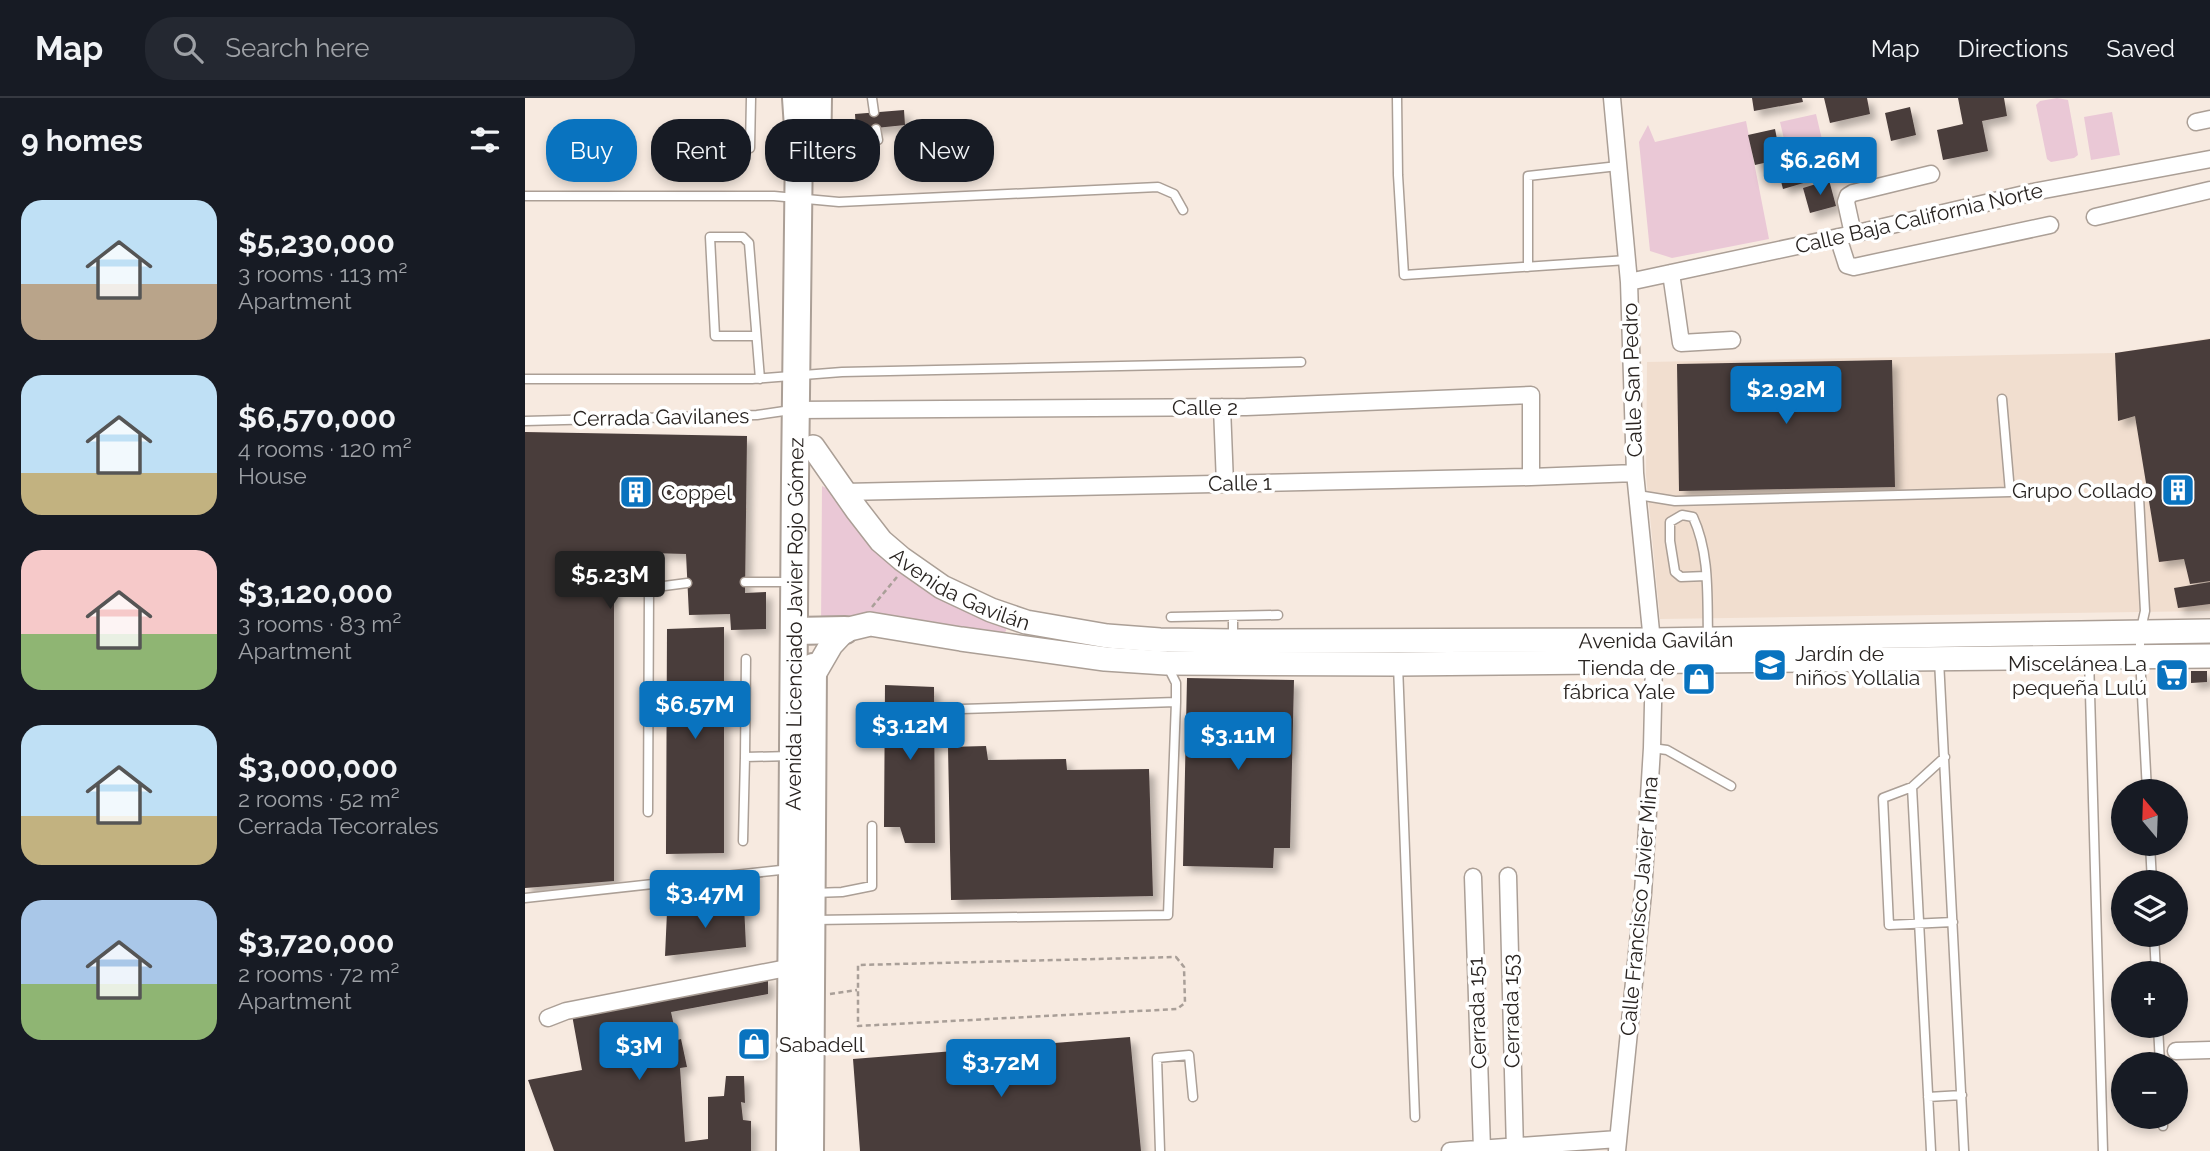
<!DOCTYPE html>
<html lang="en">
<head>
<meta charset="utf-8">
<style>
	body { margin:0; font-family:Raleway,sans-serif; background:#242831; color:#f1f3f6; height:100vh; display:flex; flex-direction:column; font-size:26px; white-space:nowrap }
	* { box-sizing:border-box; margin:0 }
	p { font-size:23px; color:#9ea1a6 }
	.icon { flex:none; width:38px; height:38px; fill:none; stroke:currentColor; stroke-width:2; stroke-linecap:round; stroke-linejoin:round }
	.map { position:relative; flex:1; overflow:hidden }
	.details { display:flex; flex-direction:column; background:#171b24; width:525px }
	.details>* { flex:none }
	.guide { position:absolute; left:21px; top:21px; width:665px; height:63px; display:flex; gap:14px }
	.needle { width:46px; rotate:341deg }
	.controls { position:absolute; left:1586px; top:681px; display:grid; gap:14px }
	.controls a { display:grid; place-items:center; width:77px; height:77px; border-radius:50%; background:#171b24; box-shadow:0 4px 10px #0003; font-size:35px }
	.price { position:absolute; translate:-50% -60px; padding:0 16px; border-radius:7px; background:#0973bf; color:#fff; font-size:23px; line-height:46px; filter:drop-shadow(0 2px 4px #0008) }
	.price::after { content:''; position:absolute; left:50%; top:42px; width:21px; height:16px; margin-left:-10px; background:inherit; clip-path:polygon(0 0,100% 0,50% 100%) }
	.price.active { background:#222; color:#fff }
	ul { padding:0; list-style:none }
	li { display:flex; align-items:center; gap:21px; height:175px; padding:0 21px }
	li span { display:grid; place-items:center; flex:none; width:196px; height:140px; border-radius:21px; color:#555 }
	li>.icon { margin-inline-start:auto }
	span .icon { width:84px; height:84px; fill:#fffc; stroke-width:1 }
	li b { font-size:30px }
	h2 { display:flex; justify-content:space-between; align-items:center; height:84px; padding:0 21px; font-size:30px }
	.tag { padding:0 24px; border-radius:28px; background:#171b24; box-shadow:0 4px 10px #0003; font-size:24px; line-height:63px }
	.tag.active { background:#0973bf; color:#fff }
	header { display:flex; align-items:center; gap:42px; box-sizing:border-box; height:98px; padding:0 35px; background:#171b24; border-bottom:2px solid #363941 }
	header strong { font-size:33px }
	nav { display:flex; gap:38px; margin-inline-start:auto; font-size:24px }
	.search { width:490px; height:63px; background:#242831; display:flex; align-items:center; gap:18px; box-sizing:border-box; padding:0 24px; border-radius:28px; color:#9ea1a6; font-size:26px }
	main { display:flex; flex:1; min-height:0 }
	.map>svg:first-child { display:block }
	.built { fill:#f1decf }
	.green { fill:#eac8d6 }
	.building { fill:#493c3a; filter:url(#shadow) }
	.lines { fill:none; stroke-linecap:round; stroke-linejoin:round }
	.service-casing { stroke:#ab9f96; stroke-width:11 }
	.minor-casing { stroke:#ab9f96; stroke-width:19 }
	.secondary-casing { stroke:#ab9f96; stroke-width:26 }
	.primary-casing { stroke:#ab9f96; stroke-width:30 }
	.path { stroke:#a99f98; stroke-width:2.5; stroke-dasharray:5 3.5; stroke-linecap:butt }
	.service { stroke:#fff; stroke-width:8 }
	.minor { stroke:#fff; stroke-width:16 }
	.secondary { stroke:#fff; stroke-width:23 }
	.primary { stroke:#fff; stroke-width:26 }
	.labels { text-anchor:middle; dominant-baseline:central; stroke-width:7; stroke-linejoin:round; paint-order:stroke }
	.street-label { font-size:21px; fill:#292421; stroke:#fff }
	.poi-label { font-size:21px; fill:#292421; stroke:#fff; text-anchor:end }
</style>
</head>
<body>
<header>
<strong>Map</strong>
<div class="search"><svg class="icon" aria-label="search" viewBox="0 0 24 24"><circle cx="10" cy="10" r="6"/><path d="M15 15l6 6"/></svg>Search here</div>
<nav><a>Map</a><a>Directions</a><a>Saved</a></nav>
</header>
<main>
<section class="details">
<h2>9 homes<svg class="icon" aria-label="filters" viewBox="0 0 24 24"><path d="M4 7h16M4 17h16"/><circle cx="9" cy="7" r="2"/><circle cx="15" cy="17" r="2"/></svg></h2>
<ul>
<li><span style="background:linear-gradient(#bfe0f5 60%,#b9a48a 0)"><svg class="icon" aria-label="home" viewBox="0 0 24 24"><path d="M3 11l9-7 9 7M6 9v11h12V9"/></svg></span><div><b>$5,230,000</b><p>3 rooms · 113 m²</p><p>Apartment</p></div></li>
<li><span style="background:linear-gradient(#bfe0f5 70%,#c2b280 0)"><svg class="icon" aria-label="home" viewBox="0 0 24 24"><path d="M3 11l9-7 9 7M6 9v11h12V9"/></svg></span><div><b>$6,570,000</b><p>4 rooms · 120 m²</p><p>House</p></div></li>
<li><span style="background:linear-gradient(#f6c9c9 60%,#8fb573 0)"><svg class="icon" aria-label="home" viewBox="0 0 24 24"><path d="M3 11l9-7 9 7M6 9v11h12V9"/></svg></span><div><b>$3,120,000</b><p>3 rooms · 83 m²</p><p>Apartment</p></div></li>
<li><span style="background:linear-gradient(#bfe0f5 65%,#c2b280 0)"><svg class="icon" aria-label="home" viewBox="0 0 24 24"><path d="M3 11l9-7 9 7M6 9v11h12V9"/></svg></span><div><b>$3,000,000</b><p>2 rooms · 52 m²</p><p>Cerrada Tecorrales</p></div></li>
<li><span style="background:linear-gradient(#a9c7e8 60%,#8fb573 0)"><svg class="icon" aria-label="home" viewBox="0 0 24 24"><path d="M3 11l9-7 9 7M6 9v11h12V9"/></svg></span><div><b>$3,720,000</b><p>2 rooms · 72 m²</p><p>Apartment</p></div></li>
</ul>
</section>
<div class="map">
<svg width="1685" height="1053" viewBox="0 0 1685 1053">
	<defs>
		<filter id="shadow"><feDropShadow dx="6" dy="6" stdDeviation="3.5" flood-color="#0004"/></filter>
	</defs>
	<rect width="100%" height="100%" fill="#f7eae0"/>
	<path class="built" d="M1685 240V513L1135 521 1121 377 1122 264 1590 255Z"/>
	<path class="green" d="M1532 0 1543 2 1553 57 1549 60 1526 64 1522 61 1511 7 1515 3Z
		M1587 14 1595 57 1566 62 1559 19Z
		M1291 16 1299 50 1263 58 1255 24Z
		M1221 23 1244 141 1147 160 1125 153 1114 44 1123 27 1130 44Z
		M297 388 316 397 339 431 482 526 481 533 475 540 296 530Z"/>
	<path class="building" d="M1227 0H1277L1278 4 1229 13Z
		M1299 0H1342L1345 16 1305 25Z
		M1433 0H1479L1482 18 1457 23 1463 53 1418 62 1412 32 1438 26Z
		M1385 9 1391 37 1366 43 1360 15Z
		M379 12 380 27 331 32 330 16Z
		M1250 31 1256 61 1230 67 1223 37Z
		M1275 58 1282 84 1258 91 1251 64Z
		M1304 82 1311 108 1285 115 1278 90Z
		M1685 241V483L1665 486 1659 461 1634 464 1610 318 1593 323 1590 255Z
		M1367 262 1370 389 1154 393 1152 266Z
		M0 334 222 338 220 495 241 494V531L206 532 205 516 164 517 161 456 89 454V783L0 790Z
		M1685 484V506L1653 510 1649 490Z
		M199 529V755L141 756 142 531Z
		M1666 573H1682V584L1666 585Z
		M662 580 769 582 765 750H749L748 770 658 768Z
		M360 587 409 589 410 745H380L375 729H359Z
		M461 648 463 662 541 661 542 672 624 671 628 798 426 802 423 649Z
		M219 807 221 849 140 858 142 814Z
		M243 879V896L146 914 152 942 156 941 162 969 155 970 160 1044 183 1041V999L199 998 201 978H219L220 1005 216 1004 218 1022 226 1023V1053H29L3 982 57 972 47 917Z
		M235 935 237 955 222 957 220 937Z
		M605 939 616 1053H335L328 961Z"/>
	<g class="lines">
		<defs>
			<path id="service" d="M347 0 349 14
				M872 0 873 77 879 177 1102 162
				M295 44 353 42 351 31
				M225 50 226 0
				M0 98H249L314 104 633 89 649 96 658 112
				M1003 169V78L1093 68
				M231 238H190L185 139H218L224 145 235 281
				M0 281H227L317 274 776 264
				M0 323 232 317 266 312
				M1113 397 1150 403 1485 394 1477 301
				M1614 399 1620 513 1615 535V559L1622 693
				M1181 478 1156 479 1150 474 1145 443V424L1157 417 1168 419C1185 456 1182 498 1183 538
				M220 484H267
				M708 518V541
				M646 519 753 517
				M1564 560 1578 1053
				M221 561 220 659 266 658
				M1414 562 1439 1053
				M873 567 890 1019
				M437 611 651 604V585L643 569
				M1127 650 1142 652 1206 688
				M1387 689 1358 700 1364 827 1428 824
				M123 714 124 490 162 485
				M218 743 220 659
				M1625 746 1627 784
				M289 795 317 794 347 788V728
				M0 800 265 771
				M289 822 643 817 651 604
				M1629 836 1631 875
				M1633 928 1635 966
				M1403 999 1437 997
				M1638 1018V1028
				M635 1053 632 960 664 957 668 999
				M1406 1053 1387 689 1420 659"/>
			<path id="minor" d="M1087 0 1104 184 1110 375 1129 563 1127 650 1118 795 1092 1053
				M1671 24 1685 21
				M1570 119 1685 92
				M1328 136 1321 104 1323 98 1328 95 1406 76
				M1313 139 1322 167 1329 169 1525 127
				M1146 175 1156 245 1207 242
				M1104 184 1328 136 1508 94 1685 61
				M697 309 700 386
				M271 312 721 309 1006 297V379
				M319 394 1006 379 1110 375
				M983 778 990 1053
				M948 779 957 1051
				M23 920 41 913 267 869
				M1651 953 1685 952
				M925 1053 1093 1041"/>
			<g id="secondary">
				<path id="s1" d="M288 349 332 412 356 443 377 461 417 489 466 512 501 524 582 538 635 542 708 543 1128 542 1685 533"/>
				<path d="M288 578 306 547 320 532 345 526 436 541 580 561 641 565 873 566 1685 558"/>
			</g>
			<g id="primary">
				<path d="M292 68 293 0"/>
				<path d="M270 533 320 532"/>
				<path id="s2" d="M265 1053 270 381 274 44 271 0"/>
				<path d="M285 1053 288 569"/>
			</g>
		</defs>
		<use href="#service" class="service-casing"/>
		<use href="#minor" class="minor-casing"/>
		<use href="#secondary" class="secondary-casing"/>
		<use href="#primary" class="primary-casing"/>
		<path class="path" d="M347 509 372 479
			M651 859 659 869 660 905 652 911 333 928V867Z
			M305 896 332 892"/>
		<use href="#service" class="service"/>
		<use href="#minor" class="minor"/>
		<use href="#secondary" class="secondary"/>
		<use href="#primary" class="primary"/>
	</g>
	<defs>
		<symbol id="building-square" viewBox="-11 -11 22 22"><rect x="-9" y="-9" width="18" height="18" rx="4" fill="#0973bf" stroke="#fff"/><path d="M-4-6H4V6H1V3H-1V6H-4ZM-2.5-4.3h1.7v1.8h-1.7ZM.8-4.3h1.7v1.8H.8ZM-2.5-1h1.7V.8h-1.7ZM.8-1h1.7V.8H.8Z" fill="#fff"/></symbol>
		<symbol id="school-square" viewBox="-11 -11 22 22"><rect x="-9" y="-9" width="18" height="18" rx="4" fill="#0973bf" stroke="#fff"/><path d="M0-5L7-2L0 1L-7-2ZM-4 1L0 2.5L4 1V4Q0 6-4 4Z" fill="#fff"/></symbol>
		<symbol id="supermarket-square" viewBox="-11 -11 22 22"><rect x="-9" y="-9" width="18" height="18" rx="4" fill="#0973bf" stroke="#fff"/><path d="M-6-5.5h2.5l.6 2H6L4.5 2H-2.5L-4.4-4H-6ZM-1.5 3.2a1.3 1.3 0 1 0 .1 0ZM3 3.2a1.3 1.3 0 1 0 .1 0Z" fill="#fff"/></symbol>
		<symbol id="shop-square" viewBox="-11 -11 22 22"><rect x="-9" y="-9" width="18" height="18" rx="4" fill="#0973bf" stroke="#fff"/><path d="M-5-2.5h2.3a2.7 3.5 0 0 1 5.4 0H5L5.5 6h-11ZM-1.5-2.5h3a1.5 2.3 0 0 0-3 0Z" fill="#fff"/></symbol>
	</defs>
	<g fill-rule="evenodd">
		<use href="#building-square" x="1634" y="373" width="38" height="38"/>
		<use href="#building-square" x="92" y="375" width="38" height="38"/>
		<use href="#school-square" x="1226" y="548" width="38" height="38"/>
		<use href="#supermarket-square" x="1628" y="558" width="38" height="38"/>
		<use href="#shop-square" x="1155" y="562" width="38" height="38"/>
		<use href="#shop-square" x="210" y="927" width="38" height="38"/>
	</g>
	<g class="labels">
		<g class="street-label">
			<text transform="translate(1394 120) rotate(-13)">Calle Baja California Norte</text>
			<text transform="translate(1107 282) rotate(-92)">Calle San Pedro</text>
			<text x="680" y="309">Calle 2</text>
			<text transform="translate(136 319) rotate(-1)">Cerrada Gavilanes</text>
			<text transform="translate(715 385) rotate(-1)">Calle 1</text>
			<text stroke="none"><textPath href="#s1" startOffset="210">Avenida Gavilán</textPath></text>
			<text stroke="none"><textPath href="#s2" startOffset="527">Avenida Licenciado Javier Rojo Gómez</textPath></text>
			<text stroke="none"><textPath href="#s1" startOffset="915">Avenida Gavilán</textPath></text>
			<text transform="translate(1114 808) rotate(-85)">Calle Francisco Javier Mina</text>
			<text transform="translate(986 913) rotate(-91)">Cerrada 153</text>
			<text transform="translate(952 915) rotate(-92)">Cerrada 151</text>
		</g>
		<g class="poi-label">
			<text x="1628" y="392">Grupo Collado</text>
			<text x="136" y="394" text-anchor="start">Coppel</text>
			<text x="1270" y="555" text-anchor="start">Jardín de<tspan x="1270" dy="24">niños Yollalia</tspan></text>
			<text x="1622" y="565">Miscelánea La<tspan x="1622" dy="24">pequeña Lulú</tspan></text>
			<text x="1150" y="569">Tienda de<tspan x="1150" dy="24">fábrica Yale</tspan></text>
			<text x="254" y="946" text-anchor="start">Sabadell</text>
		</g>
	</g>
</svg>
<div class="controls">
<a><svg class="needle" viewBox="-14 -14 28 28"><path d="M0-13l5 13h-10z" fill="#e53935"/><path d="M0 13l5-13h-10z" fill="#9ea1a6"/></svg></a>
<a><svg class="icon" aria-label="layers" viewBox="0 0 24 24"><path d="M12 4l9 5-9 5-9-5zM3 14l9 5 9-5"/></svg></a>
<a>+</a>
<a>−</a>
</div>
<b class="price" style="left:1295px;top:99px">$6.26M</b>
<b class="price" style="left:1261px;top:328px">$2.92M</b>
<b class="price active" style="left:85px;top:513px">$5.23M</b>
<b class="price" style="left:170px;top:643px">$6.57M</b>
<b class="price" style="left:385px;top:664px">$3.12M</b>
<b class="price" style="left:713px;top:674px">$3.11M</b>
<b class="price" style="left:180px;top:832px">$3.47M</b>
<b class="price" style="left:114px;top:984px">$3M</b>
<b class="price" style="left:476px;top:1001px">$3.72M</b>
<div class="guide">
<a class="tag active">Buy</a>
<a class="tag">Rent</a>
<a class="tag">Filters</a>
<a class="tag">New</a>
</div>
</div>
</main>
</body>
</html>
